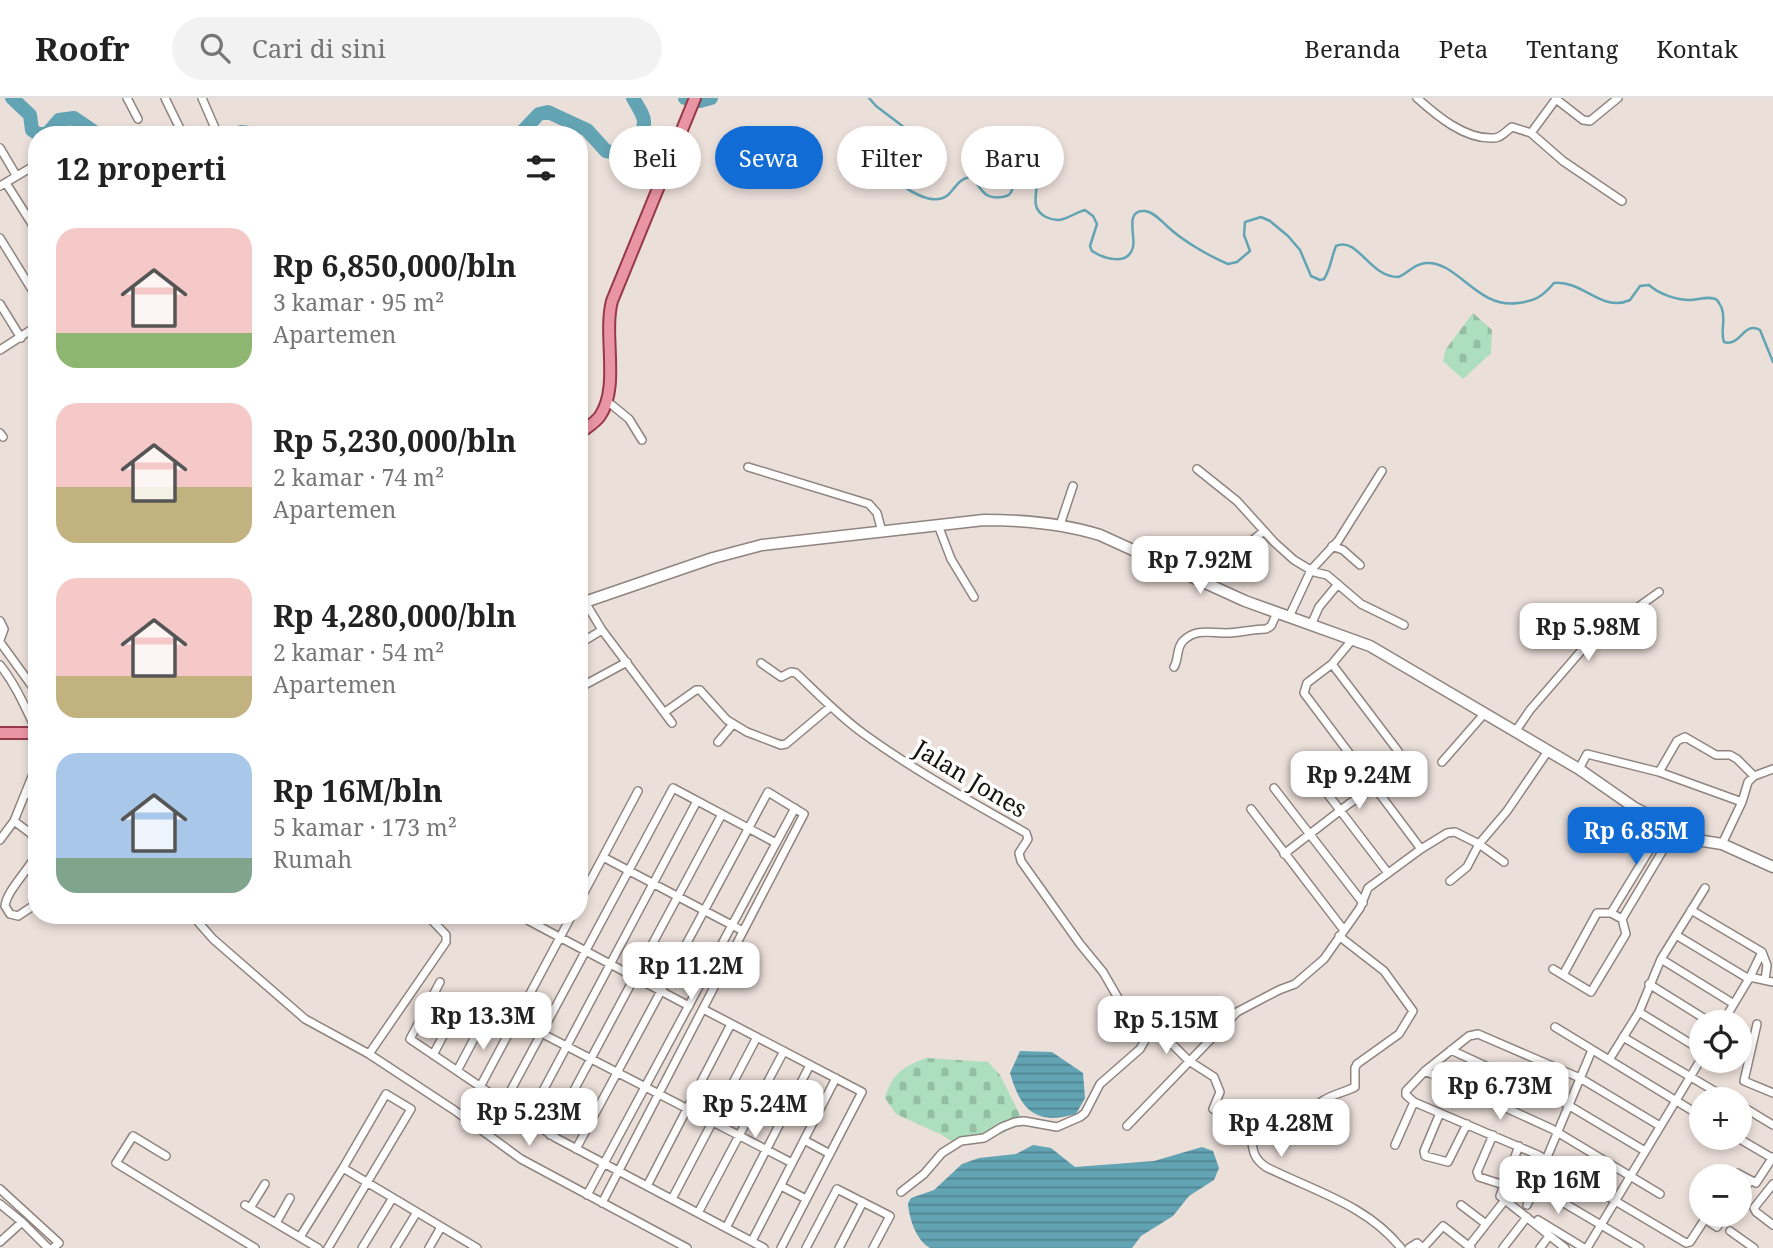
<!DOCTYPE html>
<html lang="id">
<head>
<meta charset="utf-8">
<style>
	body { margin:0; font-family:"Noto Serif",serif; background:#f2f2f2; color:#222; height:100vh; display:flex; flex-direction:column; font-size:26px; white-space:nowrap }
	* { box-sizing:border-box; margin:0 }
	p { font-size:23px; color:#767676 }
	.icon { flex:none; width:38px; height:38px; fill:none; stroke:currentColor; stroke-width:2; stroke-linecap:round; stroke-linejoin:round }
	.map { position:relative; flex:1; overflow:hidden }
	.drawer { position:absolute; left:28px; top:28px; width:560px; height:798px; display:flex; flex-direction:column; background:#fff; border-radius:28px; box-shadow:0 4px 10px #0003 }
	.drawer>* { flex:none }
	.banner { position:absolute; left:609px; top:28px; width:665px; height:63px; display:flex; gap:14px }
	.buttons { position:absolute; left:1689px; top:912px; display:grid; gap:14px }
	.buttons a { display:grid; place-items:center; width:63px; height:63px; border-radius:50%; background:#fff; box-shadow:0 4px 10px #0003; font-size:35px }
	.price { position:absolute; translate:-50% -60px; padding:0 16px; border-radius:14px; background:#fff; color:#222; font-size:23px; line-height:46px; filter:drop-shadow(0 2px 4px #0008) }
	.price::after { content:''; position:absolute; left:50%; top:42px; width:21px; height:16px; margin-left:-10px; background:inherit; clip-path:polygon(0 0,100% 0,50% 100%) }
	.price.selected { background:#126cd5; color:#fff }
	ul { padding:0; list-style:none }
	li { display:flex; align-items:center; gap:21px; height:175px; padding:0 28px }
	li span { display:grid; place-items:center; flex:none; width:196px; height:140px; border-radius:21px; color:#555 }
	li>.icon { margin-inline-start:auto }
	span .icon { width:84px; height:84px; fill:#fffc; stroke-width:1 }
	li b { font-size:30px }
	h2 { display:flex; justify-content:space-between; align-items:center; height:84px; padding:0 28px; font-size:30px }
	.chip { padding:0 24px; border-radius:32px; background:#fff; box-shadow:0 4px 10px #0003; font-size:24px; line-height:63px }
	.chip.selected { background:#126cd5; color:#fff }
	header { display:flex; align-items:center; gap:42px; box-sizing:border-box; height:98px; padding:0 35px; background:#fff; border-bottom:2px solid #e0e0e0 }
	header strong { font-size:33px }
	nav { display:flex; gap:38px; margin-inline-start:auto; font-size:24px }
	.search { width:490px; height:63px; background:#f2f2f2; display:flex; align-items:center; gap:18px; box-sizing:border-box; padding:0 24px; border-radius:38px; color:#767676; font-size:26px }
	.map>svg:first-child { display:block }
	.cemetery { fill:url(#cemetery-stones) }
	.water { fill:url(#water-rules) }
	.lines { fill:none; stroke-linecap:round; stroke-linejoin:round }
	.stream { stroke:#63a4b4; stroke-width:2.5 }
	.river { stroke:#63a4b4; stroke-width:14 }
	.street-casing { stroke:#8f847f; stroke-width:10 }
	.secondary-casing { stroke:#8f847f; stroke-width:13 }
	.primary-casing { stroke:#973949; stroke-width:14 }
	.street { stroke:#fff; stroke-width:7 }
	.secondary { stroke:#fff; stroke-width:10 }
	.primary { stroke:#ea95a4; stroke-width:10 }
	.labels { text-anchor:middle; dominant-baseline:central; stroke-width:7; stroke-linejoin:round; paint-order:stroke }
	.street-label { font-size:24px; fill:#161210; stroke:#fff }
</style>
</head>
<body>
<header>
<strong>Roofr</strong>
<div class="search"><svg class="icon" aria-label="search" viewBox="0 0 24 24"><circle cx="10" cy="10" r="6"/><path d="M15 15l6 6"/></svg>Cari di sini</div>
<nav><a>Beranda</a><a>Peta</a><a>Tentang</a><a>Kontak</a></nav>
</header>
<div class="map">
<svg width="1773" height="1150" viewBox="0 0 1773 1150">
	<defs>
		<pattern id="cemetery-stones" width="16" height="16" patternUnits="userSpaceOnUse" patternTransform="scale(1.75)"><rect width="16" height="16" fill="#addfbe"/><path d="M2 7V4a2 2 0 0 1 4 0v3zM10 15v-3a2 2 0 0 1 4 0v3z" fill="#94bea2"/></pattern>
		<pattern id="water-rules" width="6" height="5" patternUnits="userSpaceOnUse" patternTransform="scale(1.75)"><rect width="6" height="5" fill="#63a4b4"/><path d="M0 2.5h6" fill="none" stroke="#518491"/></pattern>
	</defs>
	<rect width="100%" height="100%" fill="#ebdfd9"/>
	<path class="cemetery" d="M1473 215 1492 232 1491 255 1463 281 1443 263 1446 251Z
		M926 960 988 964 1000 977 1023 1023 1002 1036 957 1047 942 1037 896 1016 885 1000C892 975 903 969 926 960Z"/>
	<path class="water" d="M1020 953 1052 954 1083 975 1085 1000 1076 1016C1036 1027 1021 1013 1010 975Z
		M1033 1047 1051 1050 1075 1069 1154 1063 1202 1049 1213 1053 1219 1070 1214 1082 1189 1098 1173 1118 1141 1138 1132 1150H930C916 1142 909 1120 908 1105L911 1100 934 1092 962 1066 979 1060 1016 1056Z"/>
	<g class="lines">
		<path class="stream" d="M869 0 876 8 913 36 914 40C908 53 896 65 892 79 904 90 932 110 948 97 956 89 958 82 969 79 983 87 980 102 1002 99 1007 98 1009 98 1011 94 1016 85 1014 80 1022 74L1035 79 1037 83C1037 97 1030 111 1046 119 1052 122 1058 123 1063 121 1071 119 1077 114 1085 112L1093 118 1097 126 1090 148 1092 153C1103 160 1128 169 1133 149 1136 139 1124 111 1145 113 1154 114 1161 123 1168 129 1183 143 1209 158 1228 166L1237 164 1250 153 1244 137 1245 124 1261 119 1270 123 1288 138 1300 152 1311 178 1320 182 1324 181C1331 170 1331 160 1336 148 1358 138 1369 179 1398 179 1409 175 1413 166 1426 165 1458 163 1477 211 1518 205 1535 203 1542 199 1554 185 1583 182 1602 215 1630 202L1640 188 1649 187C1659 196 1676 202 1690 202 1697 202 1711 197 1717 202 1718 203 1722 210 1722 211 1726 223 1720 233 1724 244 1741 249 1743 223 1760 232L1773 264"/>
		<path class="river" d="M12 0 30 17 32 32 38 36H47L59 22 74 20 99 37
			M685 0 700 3 711 0
			M235 37 241 34 265 37
			M519 37 539 16 548 14 587 32 606 53 625 56 637 49C647 21 647 24 633 0"/>
		<defs>
			<path id="street" d="M127 0 138 21
				M165 0 183 37
				M202 0 215 30
				M1417 0C1436 17 1465 42 1494 40 1501 40 1506 33 1512 29L1531 35 1556 1 1583 22 1590 23 1618 0
				M1531 35 1563 63 1622 103
				M0 50 16 77
				M6 85 37 134
				M0 88 37 66
				M0 140 37 200
				M0 206 21 240
				M0 252 37 228
				M607 303 629 321 642 342
				M0 335 3 339
				M748 369 869 406 877 415 882 434
				M1197 371 1237 403 1274 444 1294 462 1314 474 1327 477 1361 506 1404 527
				M938 427 951 461 974 499
				M1060 427 1073 388
				M1332 448 1343 452 1360 467
				M1209 485 1239 453 1264 433
				M585 504 602 532 672 625
				M1289 519 1311 472 1338 443 1382 373
				M0 523 4 531 0 542
				M1311 527 1319 509 1338 486
				M1352 542 1332 566 1307 585 1304 595 1421 751
				M0 544 37 595
				M579 546 602 532
				M761 565 781 579 791 574 796 575C818 596 839 618 864 636 915 673 972 704 1026 735L1028 741 1019 755 1021 763 1080 846 1103 874 1132 924 1144 936 1161 938 1168 942 1189 963 1214 979 1220 994 1213 1011 1251 1038C1253 1053 1253 1060 1266 1069 1314 1093 1367 1107 1401 1150
				M0 567C16 587 26 611 37 634
				M1174 569C1179 561 1176 550 1183 543 1196 530 1210 535 1226 535 1239 535 1253 531 1266 531L1271 528 1277 515
				M579 590 627 564
				M665 614 696 592H700L727 622 747 634 781 647 786 646 830 609
				M1515 634 1530 612 1588 545 1659 494
				M718 644 733 626
				M1442 664 1484 616
				M1307 669 1388 775
				M1579 671 1587 656 1659 674 1677 643 1685 639 1716 657H1730L1737 661 1754 678
				M1659 674 1742 704
				M1274 690 1363 805
				M26 695 37 700
				M1251 711 1343 831
				M14 723 30 735 37 745
				M0 742 14 723 37 666
				M1722 746 1742 704 1748 684 1754 678 1773 671
				M1284 756 1350 705 1374 690 1403 664 1398 653 1332 566
				M603 759 743 833
				M1450 783 1467 769 1479 746 1507 713 1548 653
				M579 804 638 693
				M36 806 18 818 10 816 5 808C7 792 29 772 37 755
				M1691 812 1762 854 1767 867 1765 882
				M1611 815 1666 725
				M192 817 213 841 305 921 369 956 454 1012 521 1061 687 1150
				M518 817 689 908
				M130 821 138 817
				M1622 821 1675 732
				M1676 837 1749 881
				M1661 861 1734 906
				M1553 871 1591 894 1626 836 1622 821 1611 815H1597L1563 877
				M1750 879 1762 854
				M440 884 410 941 556 1040 764 1150
				M1649 886 1710 924
				M703 911 862 994 781 1150
				M1639 914 1701 952
				M516 922 792 1065
				M1723 924 1750 879 1773 884
				M1757 926 1744 983 1773 995
				M1555 929 1701 1018
				M1623 939 1728 1001
				M1451 952 1563 1004 1645 1053
				M369 956 446 844V837L427 817
				M433 957 461 904
				M1609 962 1639 914 1661 861 1705 790
				M457 973 484 922
				M1425 973 1552 1031 1660 1096
				M480 989 572 817
				M504 1005 673 690 776 745
				M1740 1007 1773 1027
				M1440 1015 1424 1053 1425 1058 1448 1064 1467 1026
				M528 1021 697 703
				M1127 1028 1237 914 1279 892 1295 886 1324 861 1360 810 1368 790 1421 751 1447 735 1455 734 1479 746 1504 764
				M1660 1028 1580 980 1478 936 1469 938 1425 973 1406 993V997L1414 1004 1538 1057 1686 1145 1690 1144 1705 1121 1717 1129 1726 1116
				M550 1037 722 716
				M1493 1037 1477 1074 1479 1079 1504 1087 1519 1048
				M1251 1038C1279 1042 1302 1016 1324 1002 1334 996 1345 994 1355 989V970L1357 966 1399 936 1413 913 1384 873 1339 838
				M1738 1040 1772 1060
				M804 1042 830 1056
				M1395 1047 1414 1004
				M576 1051 768 694 804 716 602 1105
				M166 1058 133 1038 116 1065 255 1150
				M1737 1075 1756 1085 1773 1059
				M1773 1086 1754 1110 1756 1114 1773 1127
				M647 1088 731 926
				M781 1088 806 1101
				M1535 1088 1640 1150
				M0 1091 59 1145 53 1150
				M901 1094 924 1076 942 1055 961 1043 984 1040 1002 1029 1015 1024 1024 1023 1057 1029 1080 1019 1085 1015 1100 986 1140 951 1148 937
				M587 1097 795 710
				M1740 1098 1750 1083
				M672 1101 757 939
				M1505 1102 1565 1150
				M0 1106 22 1124 48 1150
				M245 1107 318 1150
				M1461 1107 1486 1126
				M1527 1107 1592 952
				M250 1110 265 1086
				M698 1115 784 953
				M276 1125 290 1100
				M1535 1126 1538 1122 1584 1150
				M726 1130 810 967
				M1730 1133 1754 1150
				M300 1139 343 1070 477 1150
				M752 1143 836 980
				M0 1144 22 1124
				M1469 1148 1505 1102 1500 1098 1504 1087
				M328 1150 411 1011 386 996 343 1070
				M362 1150 392 1101
				M395 1150 417 1114
				M429 1150 441 1129
				M806 1150 837 1091 890 1118 873 1150
				M839 1150 863 1104
				M1409 1150 1417 1145 1423 1150
				M1423 1150 1443 1128 1471 1150
				M1503 1150 1527 1119
				M1540 1150 1549 1138
				M1587 1150 1701 961"/>
			<path id="secondary" d="M579 506 713 460 762 447 984 422C1024 422 1062 425 1100 437L1245 503 1370 548 1579 671 1635 710 1697 742 1722 746 1773 769"/>
			<path id="primary" d="M579 336C586 330 595 325 600 318 620 289 603 237 612 203L695 0
				M0 635H37"/>
		</defs>
		<use href="#street" class="street-casing"/>
		<use href="#secondary" class="secondary-casing"/>
		<use href="#primary" class="primary-casing"/>
		<use href="#street" class="street"/>
		<use href="#secondary" class="secondary"/>
		<use href="#primary" class="primary"/>
	</g>
	<g class="labels">
		<g class="street-label">
			<text transform="translate(971 680) rotate(31)">Jalan Jones</text>
		</g>
	</g>
</svg>
<div class="buttons">
<a><svg class="icon" aria-label="locate" viewBox="0 0 24 24"><circle cx="12" cy="12" r="6"/><path d="M12 2v4M12 18v4M2 12h4M18 12h4"/></svg></a>
<a>+</a>
<a>−</a>
</div>
<b class="price" style="left:1200px;top:498px">Rp 7.92M</b>
<b class="price" style="left:1588px;top:565px">Rp 5.98M</b>
<b class="price" style="left:1359px;top:713px">Rp 9.24M</b>
<b class="price selected" style="left:1636px;top:769px">Rp 6.85M</b>
<b class="price" style="left:691px;top:904px">Rp 11.2M</b>
<b class="price" style="left:483px;top:954px">Rp 13.3M</b>
<b class="price" style="left:1166px;top:958px">Rp 5.15M</b>
<b class="price" style="left:1500px;top:1024px">Rp 6.73M</b>
<b class="price" style="left:755px;top:1042px">Rp 5.24M</b>
<b class="price" style="left:529px;top:1050px">Rp 5.23M</b>
<b class="price" style="left:1281px;top:1061px">Rp 4.28M</b>
<b class="price" style="left:1558px;top:1118px">Rp 16M</b>
<div class="banner">
<a class="chip">Beli</a>
<a class="chip selected">Sewa</a>
<a class="chip">Filter</a>
<a class="chip">Baru</a>
</div>
<section class="drawer">
<h2>12 properti<svg class="icon" aria-label="filters" viewBox="0 0 24 24"><path d="M4 7h16M4 17h16"/><circle cx="9" cy="7" r="2"/><circle cx="15" cy="17" r="2"/></svg></h2>
<ul>
<li><span style="background:linear-gradient(#f6c9c9 75%,#8fb573 0)"><svg class="icon" aria-label="home" viewBox="0 0 24 24"><path d="M3 11l9-7 9 7M6 9v11h12V9"/></svg></span><div><b>Rp 6,850,000/bln</b><p>3 kamar · 95 m²</p><p>Apartemen</p></div></li>
<li><span style="background:linear-gradient(#f6c9c9 60%,#c2b280 0)"><svg class="icon" aria-label="home" viewBox="0 0 24 24"><path d="M3 11l9-7 9 7M6 9v11h12V9"/></svg></span><div><b>Rp 5,230,000/bln</b><p>2 kamar · 74 m²</p><p>Apartemen</p></div></li>
<li><span style="background:linear-gradient(#f6c9c9 70%,#c2b280 0)"><svg class="icon" aria-label="home" viewBox="0 0 24 24"><path d="M3 11l9-7 9 7M6 9v11h12V9"/></svg></span><div><b>Rp 4,280,000/bln</b><p>2 kamar · 54 m²</p><p>Apartemen</p></div></li>
<li><span style="background:linear-gradient(#a9c7e8 75%,#7fa58c 0)"><svg class="icon" aria-label="home" viewBox="0 0 24 24"><path d="M3 11l9-7 9 7M6 9v11h12V9"/></svg></span><div><b>Rp 16M/bln</b><p>5 kamar · 173 m²</p><p>Rumah</p></div></li>
</ul>
</section>
</div>
</body>
</html>
